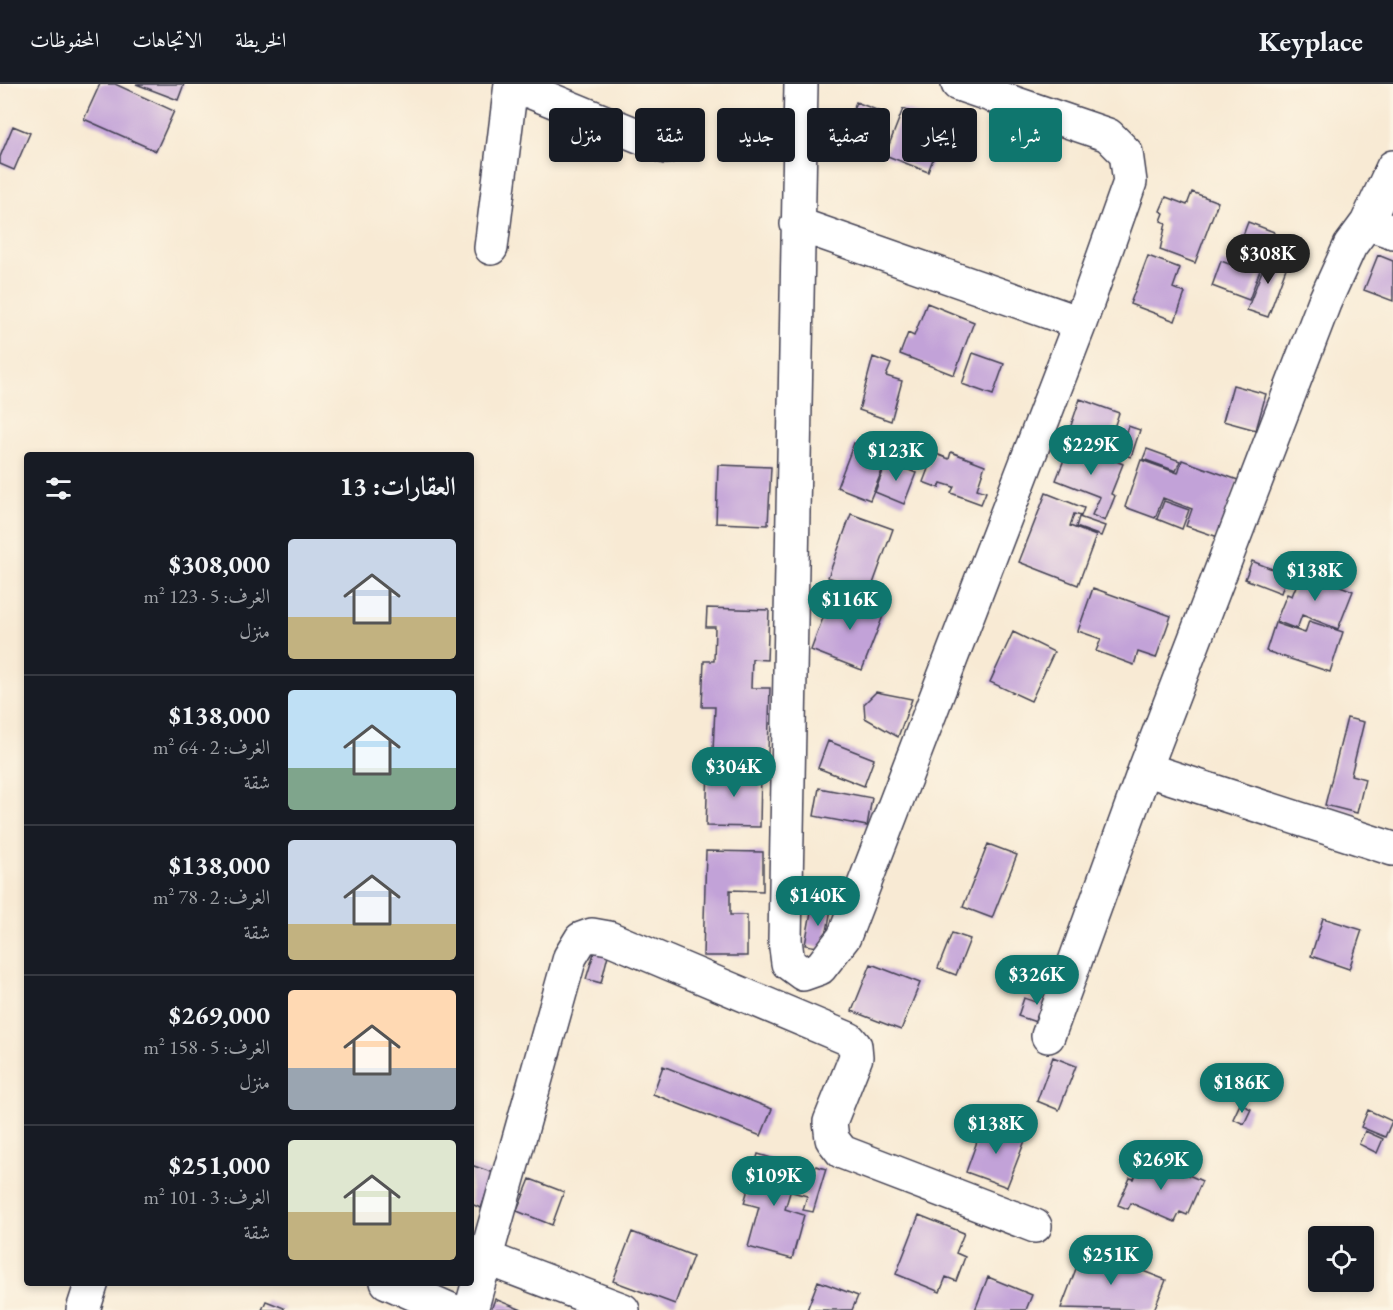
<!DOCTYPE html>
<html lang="ar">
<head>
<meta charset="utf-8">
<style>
	body { margin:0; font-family:"EB Garamond",Amiri,serif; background:#20242c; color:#f1f3f6; direction:rtl; height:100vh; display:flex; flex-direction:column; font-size:22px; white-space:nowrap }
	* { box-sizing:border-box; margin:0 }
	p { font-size:20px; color:#9ea1a6 }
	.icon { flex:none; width:33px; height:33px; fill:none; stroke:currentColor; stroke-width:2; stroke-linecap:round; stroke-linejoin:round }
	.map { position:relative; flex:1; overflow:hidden; direction:ltr }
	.drawer { position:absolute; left:24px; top:368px; width:450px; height:834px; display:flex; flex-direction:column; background:#171b24; border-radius:6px; box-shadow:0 3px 9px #0003; direction:rtl }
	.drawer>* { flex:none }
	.guide { position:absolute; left:492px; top:24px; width:570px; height:54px; direction:rtl; display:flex; gap:12px }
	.controls { position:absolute; left:1308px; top:1142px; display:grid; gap:12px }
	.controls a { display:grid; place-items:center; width:66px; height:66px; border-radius:6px; background:#171b24; box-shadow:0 3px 9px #0003; font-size:30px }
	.price { position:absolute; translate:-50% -51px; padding:0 14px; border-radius:21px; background:#0f766e; color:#fff; font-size:20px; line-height:39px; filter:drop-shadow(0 2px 3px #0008) }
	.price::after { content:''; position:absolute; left:50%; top:36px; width:18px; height:14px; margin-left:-9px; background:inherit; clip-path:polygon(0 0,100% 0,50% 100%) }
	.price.on { background:#222; color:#fff }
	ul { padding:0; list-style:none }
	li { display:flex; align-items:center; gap:18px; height:150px; padding:0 18px }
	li+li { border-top:2px solid #363941 }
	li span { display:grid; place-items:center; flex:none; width:168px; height:120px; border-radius:6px; color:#555 }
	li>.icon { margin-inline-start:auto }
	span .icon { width:72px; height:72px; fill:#fffc; stroke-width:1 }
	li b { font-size:26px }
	h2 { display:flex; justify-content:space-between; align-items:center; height:72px; padding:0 18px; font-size:26px }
	.chip { padding:0 21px; border-radius:6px; background:#171b24; box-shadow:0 3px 9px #0003; font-size:21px; line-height:54px }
	.chip.on { background:#0f766e; color:#fff }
	header { display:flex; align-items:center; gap:36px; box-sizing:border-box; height:84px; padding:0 30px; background:#171b24; border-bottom:2px solid #363941 }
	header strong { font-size:28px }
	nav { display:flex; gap:33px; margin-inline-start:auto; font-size:21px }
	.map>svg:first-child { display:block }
	.building { fill:#c2a2d8 }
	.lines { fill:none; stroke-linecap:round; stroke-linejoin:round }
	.minor-casing { stroke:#424052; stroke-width:36 }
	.minor { stroke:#fff; stroke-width:33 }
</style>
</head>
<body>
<header>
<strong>Keyplace</strong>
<nav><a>الخريطة</a><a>الاتجاهات</a><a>المحفوظات</a></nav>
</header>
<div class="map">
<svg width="1393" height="1226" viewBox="0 0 1393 1226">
	<rect width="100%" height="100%" fill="#fcf5e5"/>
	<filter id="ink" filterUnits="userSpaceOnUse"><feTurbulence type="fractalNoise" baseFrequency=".0167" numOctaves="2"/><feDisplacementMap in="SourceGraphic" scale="12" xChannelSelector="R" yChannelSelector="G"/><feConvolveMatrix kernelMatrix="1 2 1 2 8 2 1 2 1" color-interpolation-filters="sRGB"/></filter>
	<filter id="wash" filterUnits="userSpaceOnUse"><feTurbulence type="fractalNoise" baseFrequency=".008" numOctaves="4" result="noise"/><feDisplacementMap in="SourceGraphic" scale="24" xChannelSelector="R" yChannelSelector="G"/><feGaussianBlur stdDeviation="1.35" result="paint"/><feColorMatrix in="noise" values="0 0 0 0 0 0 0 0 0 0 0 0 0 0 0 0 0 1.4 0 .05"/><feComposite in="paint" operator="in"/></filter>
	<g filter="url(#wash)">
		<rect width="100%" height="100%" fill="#f8ead4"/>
		<g id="blocks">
			<path class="building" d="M100 0H115L174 27 156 67 84 35Z
				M136 0H184L178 16Z
				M856 18 884 29 870 64 842 53Z
				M903 25 946 41 928 88 885 71Z
				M13 42 30 49 14 86 0 80V73Z
				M1192 108 1218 118 1195 179 1160 166 1166 139 1161 137 1164 129 1160 127 1166 113 1187 121Z
				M1248 138 1274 148 1249 216 1212 202 1221 177 1232 181Z
				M1269 169 1289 176 1268 233 1247 226Z
				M1378 171 1393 177V217L1364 206Z
				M1148 172 1180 184 1173 204 1185 209 1175 237 1130 220Z
				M927 219 974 238 954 291 900 270 908 249 914 252Z
				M973 269 1004 280 993 311 962 300Z
				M873 273 891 280 886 292 902 297 891 337 859 326Z
				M1233 301 1266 310 1256 346 1223 337Z
				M1080 315 1119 329 1106 367 1067 353Z
				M1128 342 1140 346 1131 373 1108 365 1115 345 1126 348Z
				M1071 358 1123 380 1111 410 1115 412 1105 437 1092 431 1100 413 1056 396Z
				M854 359 888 372 870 416 837 403Z
				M1147 365 1180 377 1176 387 1143 375Z
				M951 368 985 381 977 405 986 408 981 420 951 409 954 403 941 399 939 404 923 398 934 369 949 375Z
				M1141 376 1178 389 1182 376 1238 396 1218 453 1186 442 1192 425 1163 414 1155 434 1125 423Z
				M887 377 916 389 904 420 875 408Z
				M718 381 771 383 768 441 716 439Z
				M1046 409 1084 424 1081 432 1074 430 1070 442 1096 452 1078 501 1019 478Z
				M1164 417 1189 426 1182 445 1157 435Z
				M851 430 893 445 870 508 828 493Z
				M1079 433 1105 442 1101 452 1076 443Z
				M1252 477 1287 491 1281 509 1245 495Z
				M1302 487 1353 507 1338 545 1302 531 1297 545 1276 537 1287 510 1292 512Z
				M1093 504 1171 532 1156 574 1138 568 1134 581 1096 567 1101 555 1078 547Z
				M864 510 888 519 862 586 811 566 830 515 858 526Z
				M707 524 769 526 767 576 752 575 751 604H770L768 669 713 667 715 623H702L704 577H714L715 543H706Z
				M1309 537 1343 548 1330 588 1266 567 1275 539 1305 549Z
				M1013 548 1054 568 1031 617 990 598Z
				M876 608 912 615 898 653 865 634 864 620Z
				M1347 634 1364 638 1351 691 1365 695 1357 729 1325 721Z
				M828 657 874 675 864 702 818 684Z
				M708 684 761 685 760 743 706 742Z
				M819 704 872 714 867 742 814 732Z
				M988 760 1017 771 992 834 963 823Z
				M706 767 763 768V807L730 806V831H747V872H703Z
				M812 822 831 825 824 864 805 861Z
				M1323 834 1362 846 1349 885 1311 872Z
				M952 849 970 855 956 891 938 884Z
				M595 866 608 871 601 899 586 895Z
				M871 880 920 899 901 946 852 927Z
				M1042 900 1055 905 1042 940 1018 932 1024 914 1036 918Z
				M1053 973 1076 982 1059 1026 1037 1017Z
				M663 982 772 1025 761 1052 653 1010Z
				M1240 1020 1251 1025 1244 1040 1233 1035Z
				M1368 1026 1392 1037 1385 1053 1361 1043Z
				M984 1038 1026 1054 1007 1103 966 1088Z
				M1365 1047 1383 1055 1377 1069 1359 1060Z
				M758 1070 798 1082 785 1125 804 1131 792 1175 748 1163 759 1123 744 1119Z
				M1141 1078 1164 1088 1166 1081 1202 1097 1187 1131 1180 1128 1175 1138 1131 1119 1128 1125 1118 1121 1130 1094 1134 1095Z
				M471 1081 494 1089 481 1124 471 1120Z
				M816 1082 826 1085 813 1128 803 1126 807 1112 792 1108 796 1094 811 1098Z
				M530 1095 564 1108 552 1141 517 1127Z
				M919 1131 964 1149 956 1169 965 1173 956 1197 946 1193 940 1208 896 1190Z
				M632 1148 693 1172 675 1220 613 1197Z
				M1084 1164 1166 1196 1154 1226 1061 1224Z
				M988 1193 1032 1211 1026 1226H975Z
				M818 1197 858 1212 852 1226H807Z
				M495 1215 522 1226H491Z
				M266 1217 284 1224V1226H262Z"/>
		</g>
	</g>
	<g filter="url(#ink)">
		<use href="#blocks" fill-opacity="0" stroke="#424052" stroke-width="1.5"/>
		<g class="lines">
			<defs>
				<path id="minor" d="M512 0 666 63
					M801 0 785 856 788 879 803 890 820 884 844 853 1080 239 1130 98 1126 69 1108 51 958 0
					M1367 139 1393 148
					M797 140 1080 239
					M491 164 511 0
					M1145 685 1393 765
					M1048 952 1145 685 1324 219 1350 162 1367 139 1393 83
					M486 1174 623 1226
					M387 1198 451 1226
					M83 1226 92 1198
					M471 1226 570 873 581 855 592 851 609 854 849 955 855 962 856 973 830 1038 832 1055 842 1068 1035 1142"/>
			</defs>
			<use href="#minor" class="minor-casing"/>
			<use href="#minor" class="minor"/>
		</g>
	</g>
</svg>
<div class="controls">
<a><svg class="icon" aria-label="locate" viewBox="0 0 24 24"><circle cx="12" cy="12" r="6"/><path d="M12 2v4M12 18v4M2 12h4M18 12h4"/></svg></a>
</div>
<b class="price on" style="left:1268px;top:201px">$308K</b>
<b class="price" style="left:1091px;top:392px">$229K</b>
<b class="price" style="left:896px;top:398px">$123K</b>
<b class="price" style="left:1315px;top:518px">$138K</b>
<b class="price" style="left:850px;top:547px">$116K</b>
<b class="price" style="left:734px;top:714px">$304K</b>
<b class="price" style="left:818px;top:843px">$140K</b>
<b class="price" style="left:1037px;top:922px">$326K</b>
<b class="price" style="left:1242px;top:1030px">$186K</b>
<b class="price" style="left:996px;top:1071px">$138K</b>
<b class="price" style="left:1161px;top:1107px">$269K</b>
<b class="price" style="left:774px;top:1123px">$109K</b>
<b class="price" style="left:1111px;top:1202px">$251K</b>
<div class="guide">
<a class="chip on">شراء</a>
<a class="chip">إيجار</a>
<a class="chip">تصفية</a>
<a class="chip">جديد</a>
<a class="chip">شقة</a>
<a class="chip">منزل</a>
</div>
<section class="drawer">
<h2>العقارات: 13<svg class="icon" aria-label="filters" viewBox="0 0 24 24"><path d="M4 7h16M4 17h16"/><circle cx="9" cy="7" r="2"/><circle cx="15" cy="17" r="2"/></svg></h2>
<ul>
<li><span style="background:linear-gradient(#c9d6e8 65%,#c2b280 0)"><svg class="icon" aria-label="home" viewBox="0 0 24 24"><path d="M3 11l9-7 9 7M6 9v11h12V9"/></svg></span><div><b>$308,000</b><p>الغرف: 5 · 123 m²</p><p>منزل</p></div></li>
<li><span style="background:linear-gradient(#bfe0f5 65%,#7fa58c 0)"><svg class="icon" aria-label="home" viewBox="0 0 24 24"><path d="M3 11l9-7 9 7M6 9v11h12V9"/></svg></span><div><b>$138,000</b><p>الغرف: 2 · 64 m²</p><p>شقة</p></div></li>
<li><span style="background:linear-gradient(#c9d6e8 70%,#c2b280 0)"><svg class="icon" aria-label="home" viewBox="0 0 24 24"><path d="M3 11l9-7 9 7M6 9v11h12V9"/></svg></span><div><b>$138,000</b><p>الغرف: 2 · 78 m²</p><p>شقة</p></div></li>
<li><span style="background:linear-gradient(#ffd9b3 65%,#9aa5b1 0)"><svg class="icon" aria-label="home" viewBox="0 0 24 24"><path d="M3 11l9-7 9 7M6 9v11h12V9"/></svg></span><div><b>$269,000</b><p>الغرف: 5 · 158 m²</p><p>منزل</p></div></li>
<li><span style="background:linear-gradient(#dfe7d0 60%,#c2b280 0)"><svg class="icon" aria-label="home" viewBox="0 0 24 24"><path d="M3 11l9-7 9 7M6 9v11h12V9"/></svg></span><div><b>$251,000</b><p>الغرف: 3 · 101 m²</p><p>شقة</p></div></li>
</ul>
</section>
</div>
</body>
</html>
